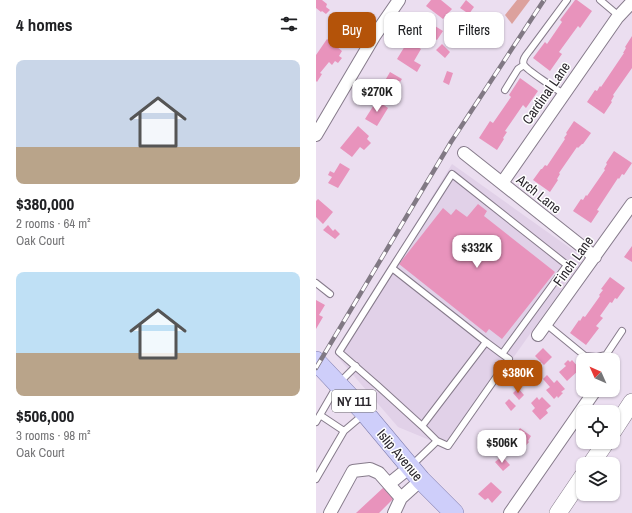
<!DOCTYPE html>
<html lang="en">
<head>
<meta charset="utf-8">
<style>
	body { margin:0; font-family:"Archivo Narrow",sans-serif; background:#f2f2f2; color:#202124; height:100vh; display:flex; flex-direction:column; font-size:15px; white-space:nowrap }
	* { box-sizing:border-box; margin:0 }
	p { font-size:13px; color:#757577 }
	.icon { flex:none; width:22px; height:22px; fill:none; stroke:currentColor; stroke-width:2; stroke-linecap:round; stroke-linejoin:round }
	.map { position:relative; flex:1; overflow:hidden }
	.panel { display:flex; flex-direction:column; background:#fff; width:316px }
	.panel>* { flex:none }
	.banner { position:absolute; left:12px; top:12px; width:244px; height:36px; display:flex; gap:8px }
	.needle { width:26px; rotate:315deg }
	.buttons { position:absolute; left:260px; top:353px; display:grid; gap:8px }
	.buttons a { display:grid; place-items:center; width:44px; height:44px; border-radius:8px; background:#fff; box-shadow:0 1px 3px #0004; font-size:20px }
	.price { position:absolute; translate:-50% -34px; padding:0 9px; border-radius:8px; background:#fff; color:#222; font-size:13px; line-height:26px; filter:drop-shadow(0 1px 2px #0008) }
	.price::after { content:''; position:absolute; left:50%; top:24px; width:12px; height:9px; margin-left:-6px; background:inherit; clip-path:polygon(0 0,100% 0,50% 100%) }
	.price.active { background:#b45309; color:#fff }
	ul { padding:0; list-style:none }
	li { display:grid; align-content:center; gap:8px; height:212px; padding:0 16px }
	li span { display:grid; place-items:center; height:124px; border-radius:8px; color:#555 }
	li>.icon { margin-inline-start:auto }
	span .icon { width:72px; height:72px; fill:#fffc; stroke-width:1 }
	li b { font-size:17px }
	h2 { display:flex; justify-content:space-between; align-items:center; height:48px; padding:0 16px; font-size:17px }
	.tag { padding:0 14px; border-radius:8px; background:#fff; box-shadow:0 1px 3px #0004; font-size:14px; line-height:36px }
	.tag.active { background:#b45309; color:#fff }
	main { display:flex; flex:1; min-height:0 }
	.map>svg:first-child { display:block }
	.built { fill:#e1d1e8 }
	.green { fill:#dca19d }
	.building { fill:#e893bc }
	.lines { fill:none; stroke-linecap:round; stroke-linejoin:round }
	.service-casing { stroke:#867b8b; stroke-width:8 }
	.minor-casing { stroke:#867b8b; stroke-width:14 }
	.secondary-casing { stroke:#867b8b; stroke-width:18 }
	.primary-casing { stroke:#807fb0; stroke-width:20 }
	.service { stroke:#fff; stroke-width:6 }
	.minor { stroke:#fff; stroke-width:12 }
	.secondary { stroke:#fff; stroke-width:17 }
	.primary { stroke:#cecefa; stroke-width:19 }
	.rail-casing { stroke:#817984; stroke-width:4.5 }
	.rail { stroke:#fff; stroke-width:3; stroke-dasharray:9; stroke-linecap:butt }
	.labels { text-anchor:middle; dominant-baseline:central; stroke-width:3; stroke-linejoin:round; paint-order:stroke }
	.shield { fill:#fff; stroke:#6b686c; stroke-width:1 }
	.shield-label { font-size:13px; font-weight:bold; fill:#2b272d }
	.street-label { font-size:14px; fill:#2b272d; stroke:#fff }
</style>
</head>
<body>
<main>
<section class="panel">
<h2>4 homes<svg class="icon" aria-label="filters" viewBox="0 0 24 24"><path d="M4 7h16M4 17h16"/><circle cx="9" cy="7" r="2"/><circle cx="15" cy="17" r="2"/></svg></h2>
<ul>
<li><span style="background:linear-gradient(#c9d6e8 70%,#b9a48a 0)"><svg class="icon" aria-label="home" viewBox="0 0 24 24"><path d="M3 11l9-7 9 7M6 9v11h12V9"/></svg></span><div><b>$380,000</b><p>2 rooms · 64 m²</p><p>Oak Court</p></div></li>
<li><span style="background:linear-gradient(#bfe0f5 65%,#b9a48a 0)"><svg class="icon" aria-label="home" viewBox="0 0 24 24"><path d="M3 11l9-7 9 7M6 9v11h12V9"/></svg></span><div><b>$506,000</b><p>3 rooms · 98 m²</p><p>Oak Court</p></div></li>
</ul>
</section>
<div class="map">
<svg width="316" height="513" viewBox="0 0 316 513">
	<rect width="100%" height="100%" fill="#ebdef0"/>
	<path class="built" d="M136 164 268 258 133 448 82 427 19 354Z"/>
	<path class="green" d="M201 0H214L196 24 189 15Z"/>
	<path class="building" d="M0 0H6L11 4 10 7 14 10 10 14 6 11 5 12 0 8Z
		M115 0H125L136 9 127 19 110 6Z
		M150 0 158 7 153 14 144 8Z
		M259 0H261L276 11 264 28 262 26 243 52 246 54 234 71 217 58 229 42 231 44 246 22 244 20Z
		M103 16 127 31 121 40 98 27 100 26 98 25Z
		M316 36V68L297 95 298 96 295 101 296 102 288 114 271 102 279 90 281 91 284 86 285 87 308 53H307L310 48 309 47Z
		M11 39 26 51 23 56 26 58 22 63 19 61 16 65 13 62 4 73 6 74 1 82 0 81V55Z
		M92 41 105 49 98 61 105 65 101 72 81 59Z
		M126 44 134 52 129 58 120 50Z
		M131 71 137 73 133 85 127 82Z
		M74 72 86 79 74 98 63 91Z
		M204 78 222 91 210 108 207 105 189 131 191 132 187 138 188 139 181 150 163 138 174 121 177 123 195 97 193 95Z
		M61 100 72 108 61 126 49 119Z
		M258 121 275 133 267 144H266L262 148 261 147 243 173 244 174 241 179 242 180 234 192 217 180 225 169H226L229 165 231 166 249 139 248 138 251 134 250 133Z
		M42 126 53 136 51 139 55 143 48 150 44 147 36 157 24 148Z
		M298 151 316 163 308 175 306 174 303 179 302 178 281 210 283 211 275 223 257 211 265 199 267 200 270 195 271 196 289 170 288 169 291 164 290 163Z
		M24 163 34 169 22 188 12 183 16 177 12 175 14 171 18 173Z
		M2 199 17 212 7 224 0 217V201Z
		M162 204 171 211 168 216 239 272 186 339 173 329 170 333 83 264 127 208 135 215 140 209 151 217Z
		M12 225 17 231 19 229 24 234 19 239 7 230Z
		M316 246V262L308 257Z
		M294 277 309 288 301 299 299 298 296 303 294 302 284 316 287 318 280 326 283 328 270 345 254 333 263 320 264 321 267 316 269 317 284 296 283 295 287 290 285 289Z
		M0 300 9 305 3 315 7 317 0 329Z
		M227 348 236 357 228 365 219 356Z
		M252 360 254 362 256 360 264 369 251 381 243 372 250 366 248 364Z
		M216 370 223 377 218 383 210 375Z
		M231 375 238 383 241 380 249 389 245 392 247 393 242 398 241 396 238 399 230 390 234 387 227 379Z
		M202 388 208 395 203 400 197 393Z
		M221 397 223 400 226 397 235 406 230 410 232 413 224 420 216 411 219 408 215 403Z
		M193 399 200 406 195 411 189 403Z
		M204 428 215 436 212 441 213 442 205 451 194 443 196 440 194 438 198 432 200 434Z
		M169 435 175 442 168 448 162 442Z
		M186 456 194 465 187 471 179 462Z
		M175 482 186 492 176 503 172 498 169 500 162 494Z
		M68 487 78 498 63 513H40Z"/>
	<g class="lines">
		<defs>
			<path id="service" d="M284 0 303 16
				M189 90 202 69 208 65
				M248 94C241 90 211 70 208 65 205 60 211 54 214 50L251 0
				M76 268 136 174 251 265 186 354 170 342
				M0 283 14 294
				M230 324 269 356 281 357 290 355 306 331
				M4 415 28 431
				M0 422 22 384 40 366
				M106 426 62 386 23 352 76 268 170 342 106 426 121 441 132 446 193 359 186 354
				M95 466 121 441
				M0 479 28 431 48 414"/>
			<path id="minor" d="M0 135 59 35 83 0
				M148 153 279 257
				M186 183 301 18 316 2
				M222 335 316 204
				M73 484 94 467
				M14 513 37 471 54 469 63 473 85 498
				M78 513 85 498 105 480
				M194 513 278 392"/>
			<path id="secondary" d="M297 431 316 402
				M275 464 290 442
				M242 513 267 476"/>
			<path id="primary" d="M0 361 49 413 105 480 138 513"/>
		</defs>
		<use href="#service" class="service-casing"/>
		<use href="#minor" class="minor-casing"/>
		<use href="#secondary" class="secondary-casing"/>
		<use href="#primary" class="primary-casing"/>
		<use href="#service" class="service"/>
		<use href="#minor" class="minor"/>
		<use href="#secondary" class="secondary"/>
		<use href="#primary" class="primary"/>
		<defs>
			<path id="rail" d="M0 368 135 142 228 0"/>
		</defs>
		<use href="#rail" class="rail-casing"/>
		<use href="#rail" class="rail"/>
	</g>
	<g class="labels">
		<rect class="shield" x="16" y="390" width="44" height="22" rx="3"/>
		<g class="shield-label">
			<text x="38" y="401">NY 111</text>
		</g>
		<g class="street-label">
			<text transform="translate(230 93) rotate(-55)">Cardinal Lane</text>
			<text transform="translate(223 194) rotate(39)">Arch Lane</text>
			<text transform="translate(257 261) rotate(-54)">Finch Lane</text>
			<text transform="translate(84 455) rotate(50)">Islip Avenue</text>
		</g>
	</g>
</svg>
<div class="buttons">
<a><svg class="needle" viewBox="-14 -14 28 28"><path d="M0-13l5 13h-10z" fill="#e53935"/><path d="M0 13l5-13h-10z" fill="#757577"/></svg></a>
<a><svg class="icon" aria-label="locate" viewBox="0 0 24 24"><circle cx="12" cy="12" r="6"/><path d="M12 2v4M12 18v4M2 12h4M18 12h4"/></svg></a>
<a><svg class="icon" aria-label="layers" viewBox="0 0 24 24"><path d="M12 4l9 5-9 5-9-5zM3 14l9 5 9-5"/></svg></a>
</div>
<b class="price" style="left:61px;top:113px">$270K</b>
<b class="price" style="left:161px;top:269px">$332K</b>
<b class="price active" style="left:202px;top:394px">$380K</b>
<b class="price" style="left:186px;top:464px">$506K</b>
<div class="banner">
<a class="tag active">Buy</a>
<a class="tag">Rent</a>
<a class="tag">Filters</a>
</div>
</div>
</main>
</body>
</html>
